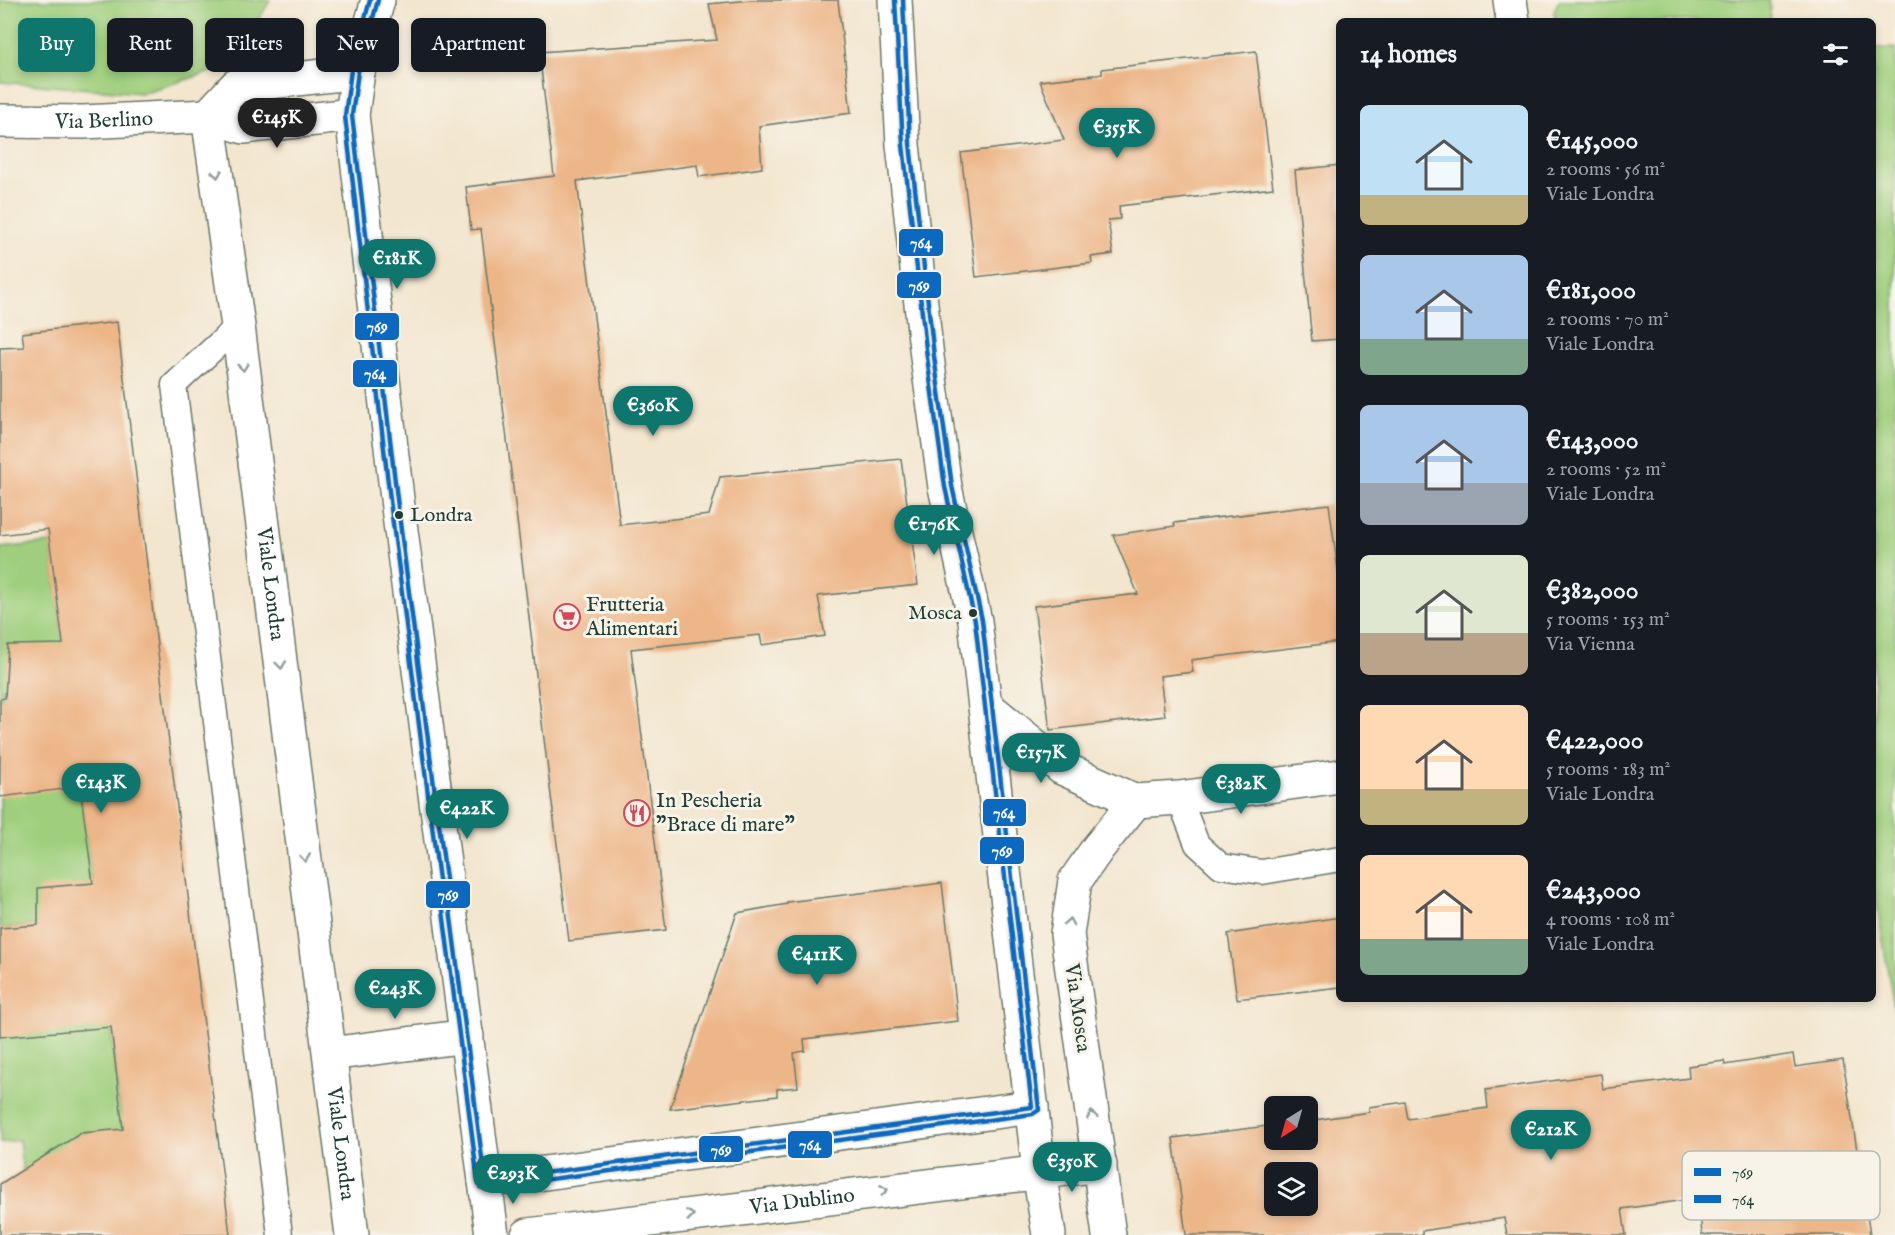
<!DOCTYPE html>
<html lang="en">
<head>
<meta charset="utf-8">
<style>
	body { margin:0; font-family:"IM FELL English",serif; background:#242831; color:#f1f3f6; height:100vh; display:flex; flex-direction:column; font-size:22px; white-space:nowrap }
	* { box-sizing:border-box; margin:0 }
	p { font-size:20px; color:#9ea1a6 }
	.icon { flex:none; width:33px; height:33px; fill:none; stroke:currentColor; stroke-width:2; stroke-linecap:round; stroke-linejoin:round }
	.map { position:relative; flex:1; overflow:hidden }
	.side { position:absolute; left:1336px; top:18px; width:540px; height:984px; display:flex; flex-direction:column; background:#171b24; border-radius:9px; box-shadow:0 3px 9px #0003 }
	.side>* { flex:none }
	.guide { position:absolute; left:18px; top:18px; width:570px; height:54px; display:flex; gap:12px }
	.needle { width:39px; rotate:217deg }
	.controls { position:absolute; left:1264px; top:1096px; display:grid; gap:12px }
	.controls a { display:grid; place-items:center; width:54px; height:54px; border-radius:9px; background:#171b24; box-shadow:0 3px 9px #0003; font-size:30px }
	.price { position:absolute; translate:-50% -51px; padding:0 14px; border-radius:21px; background:#0f766e; color:#fff; font-size:20px; line-height:39px; filter:drop-shadow(0 2px 3px #0008) }
	.price::after { content:''; position:absolute; left:50%; top:36px; width:18px; height:14px; margin-left:-9px; background:inherit; clip-path:polygon(0 0,100% 0,50% 100%) }
	.price.on { background:#222; color:#fff }
	ul { padding:0; list-style:none }
	li { display:flex; align-items:center; gap:18px; height:150px; padding:0 24px }
	li span { display:grid; place-items:center; flex:none; width:168px; height:120px; border-radius:9px; color:#555 }
	li>.icon { margin-inline-start:auto }
	span .icon { width:72px; height:72px; fill:#fffc; stroke-width:1 }
	li b { font-size:26px }
	h2 { display:flex; justify-content:space-between; align-items:center; height:72px; padding:0 24px; font-size:26px }
	.chip { padding:0 21px; border-radius:9px; background:#171b24; box-shadow:0 3px 9px #0003; font-size:21px; line-height:54px }
	.chip.on { background:#0f766e; color:#fff }
	.map>svg:first-child { display:block }
	.green { fill:#9fcf7d; stroke:#5f8658; stroke-width:1.5 }
	.building { fill:#edb688; fill-rule:evenodd }
	.lines { fill:none; stroke-linecap:round; stroke-linejoin:round }
	.lane-casing { stroke:#69786a; stroke-width:27 }
	.street-casing { stroke:#69786a; stroke-width:36 }
	.lane { stroke:#fff; stroke-width:24 }
	.street { stroke:#fff; stroke-width:33 }
	.bus-1-casing { stroke:#f7f3e8; stroke-width:9 }
	.bus-2-casing { stroke:#f7f3e8; stroke-width:9 }
	.bus-1 { stroke:#0c69bf; stroke-width:4.5 }
	.bus-2 { stroke:#0c69bf; stroke-width:4.5 }
	.oneway { stroke:#8f9e9a }
	.bus-dot { fill:#1f3d34; stroke:#f7f3e8; stroke-width:2 }
	.labels { text-anchor:middle; dominant-baseline:central; stroke-width:6; stroke-linejoin:round; paint-order:stroke }
	.bus-label { font-size:20px; fill:#1f3d34; stroke:#f7f3e8; text-anchor:start }
	.street-label { font-size:21px; fill:#1f3d34; stroke:#f7f3e8 }
	.poi-label { font-size:21px; fill:#1f3d34; stroke:#f7f3e8; text-anchor:start }
	.key { fill:#f7f3e8; stroke:#b6bcb2; stroke-width:1.5 }
	.key-label { font-size:16px; fill:#1f3d34 }
	.line-badge { stroke:#f7f3e8; stroke-width:2 }
	.badge-label { font-size:16px; text-anchor:middle; font-weight:bold; fill:#fff }
</style>
</head>
<body>
<div class="map">
<svg width="1895" height="1235" viewBox="0 0 1895 1235">
	<rect width="100%" height="100%" fill="#f7f3e8"/>
	<filter id="ink" filterUnits="userSpaceOnUse"><feTurbulence type="fractalNoise" baseFrequency=".0167" numOctaves="2"/><feDisplacementMap in="SourceGraphic" scale="12" xChannelSelector="R" yChannelSelector="G"/><feConvolveMatrix kernelMatrix="1 2 1 2 8 2 1 2 1" color-interpolation-filters="sRGB"/></filter>
	<filter id="wash" filterUnits="userSpaceOnUse"><feTurbulence type="fractalNoise" baseFrequency=".008" numOctaves="4" result="noise"/><feDisplacementMap in="SourceGraphic" scale="24" xChannelSelector="R" yChannelSelector="G"/><feGaussianBlur stdDeviation="1.35" result="paint"/><feColorMatrix in="noise" values="0 0 0 0 0 0 0 0 0 0 0 0 0 0 0 0 0 1.4 0 .05"/><feComposite in="paint" operator="in"/></filter>
	<g filter="url(#wash)">
		<rect width="100%" height="100%" fill="#f3e6cf"/>
		<path class="green" d="M0 0H270L233 65 142 93 0 82Z
			M1559 0H1769L1771 21H1556L1554 11Z
			M1895 48V1016L1874 884V49Z
			M50 543 67 671 21 697 0 699V548Z
			M68 692 97 913 48 924 0 928V797Z
			M99 934 126 1155 88 1132C78 1133 74 1137 69 1145L23 1174 19 1140 0 1143V1037Z"/>
		<g id="blocks">
			<path class="building" d="M751 0H838L851 113 759 126 762 168 699 177 697 165 577 181 620 525 709 515 720 477 901 459 918 585 818 596 825 636 762 645 760 635 631 649 666 930 569 941 481 229 471 230 466 187 554 176 539 52 717 40 709 4Z
				M1256 51 1273 188 1119 206 1120 219 1108 220 1113 254 1091 257 1092 263 976 277 961 153 1064 140 1040 81 1102 74V69Z
				M1340 165V339L1312 341 1295 170Z
				M117 322 230 1235H0V1184L81 1133 123 1129 111 1027 0 1037V928L38 925V888L93 883 80 787 0 797V699L5 698 8 645 63 644 48 529 0 535V348L24 347 22 333Z
				M1329 504 1340 586V642L1191 660 1193 672 1160 676 1165 716 1050 730 1034 606 1138 594 1113 535 1175 526 1174 523Z
				M942 883 958 1021 804 1039 805 1051 794 1053 798 1087 777 1089V1096L670 1109 737 913 787 904V902Z
				M1340 917V987L1237 999 1228 934Z
				M1793 1054 1795 1067 1843 1060 1870 1235H1702L1699 1198 1622 1209 1626 1235H1507L1504 1218 1422 1231V1235H1186L1173 1138 1275 1125V1140H1308V1121L1369 1112V1107L1405 1102 1408 1119 1488 1108 1486 1090 1601 1074 1603 1089 1689 1078 1688 1066 1724 1061 1725 1065ZM1275 1173H1308V1206H1275Z"/>
		</g>
	</g>
	<g filter="url(#ink)">
		<use href="#blocks" fill-opacity="0" stroke="#69786a" stroke-width="1.5"/>
		<g class="lines">
			<defs>
				<path id="lane" d="M238 326 174 385 280 1235
					M1179 798 1197 844 1221 866 1262 872 1340 859"/>
				<g id="street">
					<path d="M378 0 358 72 352 115 398 507 492 1235"/>
					<path d="M895 0 903 145 927 357 945 487 975 621 1039 1171 1049 1235"/>
					<path d="M1510 0 1513 21"/>
					<path id="s1" d="M208 116 238 326 352 1235"/>
					<path d="M208 116 236 86 358 72"/>
					<path id="s2" d="M0 121 83 122 208 116 244 127 352 115"/>
					<path d="M985 705 1062 768 1136 801 1179 798 1340 776"/>
					<path d="M330 1054 467 1036"/>
					<path d="M485 1181 1032 1107"/>
					<path id="s3" d="M528 1235 1100 1165"/>
					<path d="M1109 1235 1067 934 1075 881 1098 848 1136 801"/>
				</g>
			</defs>
			<use href="#lane" class="lane-casing"/>
			<use href="#street" class="street-casing"/>
			<use href="#lane" class="lane"/>
			<use href="#street" class="street"/>
			<defs>
				<path id="bus-1" d="M378 0 358 72 352 115 398 507 485 1181 1032 1107 975 621 945 487 927 357 903 145 895 0"/>
				<path id="bus-2" d="M370 0 351 70 345 116 391 508 478 1182 480 1187 485 1188 1033 1114 1039 1110 982 620 952 486 934 356 910 144 903 0"/>
			</defs>
			<use href="#bus-1" class="bus-1-casing"/>
			<use href="#bus-2" class="bus-2-casing"/>
			<use href="#bus-1" class="bus-1"/>
			<use href="#bus-2" class="bus-2"/>
		</g>
		<defs><path id="oneway-chevron" d="M-2-3.5L2.5 0L-2 3.5" fill="none" stroke-width="1.6" stroke-linecap="round" stroke-linejoin="round" transform="scale(1.5)"/></defs>
		<g class="oneway">
			<use href="#oneway-chevron" transform="translate(217 174) rotate(81)"/>
			<use href="#oneway-chevron" transform="translate(243 367) rotate(83)"/>
			<use href="#oneway-chevron" transform="translate(281 665) rotate(83)"/>
			<use href="#oneway-chevron" transform="translate(305 858) rotate(83)"/>
			<use href="#oneway-chevron" transform="translate(1069 922) rotate(-81)"/>
			<use href="#oneway-chevron" transform="translate(1092 1115) rotate(-98)"/>
			<use href="#oneway-chevron" transform="translate(884 1190) rotate(-7)"/>
			<use href="#oneway-chevron" transform="translate(690 1215) rotate(-7)"/>
		</g>
	</g>
	<defs>
		<symbol id="supermarket-ring" viewBox="-11 -11 22 22"><circle r="9.5" fill="#f7f3e8" stroke="#d1495b" stroke-width="1.5"/><path d="M-6-5.5h2.5l.6 2H6L4.5 2H-2.5L-4.4-4H-6ZM-1.5 3.2a1.3 1.3 0 1 0 .1 0ZM3 3.2a1.3 1.3 0 1 0 .1 0Z" fill="#d1495b"/></symbol>
		<symbol id="restaurant-ring" viewBox="-11 -11 22 22"><circle r="9.5" fill="#f7f3e8" stroke="#d1495b" stroke-width="1.5"/><path d="M-5-6h1v4h1v-4h1v4h1v-4h1v5L-1.5 .5V6h-2V.5L-5-1ZM5-6V6H3V1.5H1.5Q1.5-4 5-6Z" fill="#d1495b"/></symbol>
	</defs>
	<g fill-rule="evenodd">
		<use href="#supermarket-ring" x="552" y="602" width="30" height="30"/>
		<use href="#restaurant-ring" x="622" y="798" width="30" height="30"/>
	</g>
	<g class="bus-dot">
		<circle cx="399" cy="515" r="5"/>
		<circle cx="973" cy="613" r="5"/>
	</g>
	<g class="labels">
		<g class="bus-label">
			<text x="410" y="515">Londra</text>
			<text x="962" y="613" text-anchor="end">Mosca</text>
		</g>
		<g class="street-label">
			<text stroke="none"><textPath href="#s2" startOffset="104">Via Berlino</textPath></text>
			<text stroke="none"><textPath href="#s1" startOffset="472">Viale Londra</textPath></text>
			<text transform="translate(1077 1008) rotate(82)">Via Mosca</text>
			<text stroke="none"><textPath href="#s1" startOffset="1036">Viale Londra</textPath></text>
			<text stroke="none"><textPath href="#s3" startOffset="276">Via Dublino</textPath></text>
		</g>
		<g class="poi-label">
			<text x="586" y="605">Frutteria<tspan x="586" dy="24">Alimentari</tspan></text>
			<text x="656" y="801">In Pescheria<tspan x="656" dy="24">"Brace di mare"</tspan></text>
		</g>
	</g>
	<rect x="1682" y="1151" width="198" height="69" rx="9" class="key"/>
	<rect x="1694" y="1168" width="27" height="8" fill="#0c69bf"/>
	<rect x="1694" y="1195" width="27" height="8" fill="#0c69bf"/>
	<g class="key-label">
		<text x="1732" y="1178">769</text>
		<text x="1732" y="1205">764</text>
	</g>
	<g class="line-badge">
		<rect x="898" y="228" width="46" height="29" rx="6" fill="#0c69bf"/>
		<rect x="896" y="271" width="46" height="28" rx="6" fill="#0c69bf"/>
		<rect x="354" y="312" width="46" height="29" rx="6" fill="#0c69bf"/>
		<rect x="352" y="359" width="46" height="29" rx="6" fill="#0c69bf"/>
		<rect x="982" y="798" width="45" height="29" rx="6" fill="#0c69bf"/>
		<rect x="979" y="836" width="46" height="29" rx="6" fill="#0c69bf"/>
		<rect x="425" y="880" width="46" height="29" rx="6" fill="#0c69bf"/>
		<rect x="787" y="1130" width="46" height="29" rx="6" fill="#0c69bf"/>
		<rect x="698" y="1135" width="46" height="28" rx="6" fill="#0c69bf"/>
	</g>
	<g class="badge-label">
		<text x="921" y="248">764</text>
		<text x="919" y="291">769</text>
		<text x="377" y="332">769</text>
		<text x="375" y="379">764</text>
		<text x="1004" y="818">764</text>
		<text x="1002" y="856">769</text>
		<text x="448" y="900">769</text>
		<text x="810" y="1150">764</text>
		<text x="721" y="1155">769</text>
	</g>
</svg>
<div class="controls">
<a><svg class="needle" viewBox="-14 -14 28 28"><path d="M0-13l5 13h-10z" fill="#e53935"/><path d="M0 13l5-13h-10z" fill="#9ea1a6"/></svg></a>
<a><svg class="icon" aria-label="layers" viewBox="0 0 24 24"><path d="M12 4l9 5-9 5-9-5zM3 14l9 5 9-5"/></svg></a>
</div>
<b class="price on" style="left:277px;top:149px">€145K</b>
<b class="price" style="left:1117px;top:159px">€355K</b>
<b class="price" style="left:397px;top:290px">€181K</b>
<b class="price" style="left:653px;top:437px">€360K</b>
<b class="price" style="left:934px;top:556px">€176K</b>
<b class="price" style="left:1041px;top:784px">€157K</b>
<b class="price" style="left:101px;top:814px">€143K</b>
<b class="price" style="left:1241px;top:815px">€382K</b>
<b class="price" style="left:467px;top:840px">€422K</b>
<b class="price" style="left:817px;top:986px">€411K</b>
<b class="price" style="left:395px;top:1020px">€243K</b>
<b class="price" style="left:1551px;top:1161px">€212K</b>
<b class="price" style="left:1072px;top:1193px">€350K</b>
<b class="price" style="left:513px;top:1205px">€293K</b>
<div class="guide">
<a class="chip on">Buy</a>
<a class="chip">Rent</a>
<a class="chip">Filters</a>
<a class="chip">New</a>
<a class="chip">Apartment</a>
</div>
<section class="side">
<h2>14 homes<svg class="icon" aria-label="filters" viewBox="0 0 24 24"><path d="M4 7h16M4 17h16"/><circle cx="9" cy="7" r="2"/><circle cx="15" cy="17" r="2"/></svg></h2>
<ul>
<li><span style="background:linear-gradient(#bfe0f5 75%,#c2b280 0)"><svg class="icon" aria-label="home" viewBox="0 0 24 24"><path d="M3 11l9-7 9 7M6 9v11h12V9"/></svg></span><div><b>€145,000</b><p>2 rooms · 56 m²</p><p>Viale Londra</p></div></li>
<li><span style="background:linear-gradient(#a9c7e8 70%,#7fa58c 0)"><svg class="icon" aria-label="home" viewBox="0 0 24 24"><path d="M3 11l9-7 9 7M6 9v11h12V9"/></svg></span><div><b>€181,000</b><p>2 rooms · 70 m²</p><p>Viale Londra</p></div></li>
<li><span style="background:linear-gradient(#a9c7e8 65%,#9aa5b1 0)"><svg class="icon" aria-label="home" viewBox="0 0 24 24"><path d="M3 11l9-7 9 7M6 9v11h12V9"/></svg></span><div><b>€143,000</b><p>2 rooms · 52 m²</p><p>Viale Londra</p></div></li>
<li><span style="background:linear-gradient(#dfe7d0 65%,#b9a48a 0)"><svg class="icon" aria-label="home" viewBox="0 0 24 24"><path d="M3 11l9-7 9 7M6 9v11h12V9"/></svg></span><div><b>€382,000</b><p>5 rooms · 153 m²</p><p>Via Vienna</p></div></li>
<li><span style="background:linear-gradient(#ffd9b3 70%,#c2b280 0)"><svg class="icon" aria-label="home" viewBox="0 0 24 24"><path d="M3 11l9-7 9 7M6 9v11h12V9"/></svg></span><div><b>€422,000</b><p>5 rooms · 183 m²</p><p>Viale Londra</p></div></li>
<li><span style="background:linear-gradient(#ffd9b3 70%,#7fa58c 0)"><svg class="icon" aria-label="home" viewBox="0 0 24 24"><path d="M3 11l9-7 9 7M6 9v11h12V9"/></svg></span><div><b>€243,000</b><p>4 rooms · 108 m²</p><p>Viale Londra</p></div></li>
</ul>
</section>
</div>
</body>
</html>
